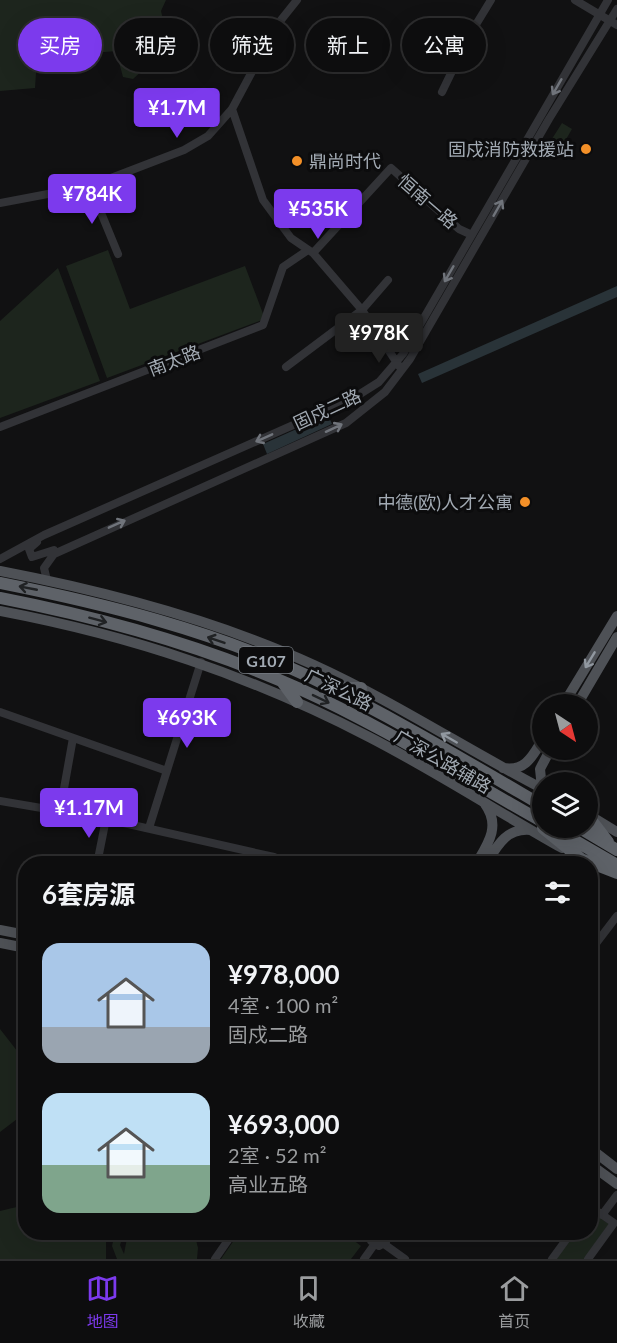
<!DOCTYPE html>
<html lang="zh">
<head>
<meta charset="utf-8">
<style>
	body { margin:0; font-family:Lato,"Noto Sans SC",sans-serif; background:#1b1b1c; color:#f1f3f6; height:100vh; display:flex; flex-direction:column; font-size:22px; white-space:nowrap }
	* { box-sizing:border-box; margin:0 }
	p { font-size:20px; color:#9a9c9e }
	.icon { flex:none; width:33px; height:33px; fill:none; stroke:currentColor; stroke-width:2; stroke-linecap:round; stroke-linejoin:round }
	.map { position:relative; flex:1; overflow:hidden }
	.side { position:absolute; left:18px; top:856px; width:580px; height:384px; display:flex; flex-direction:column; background:#0d0d0e; border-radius:24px; box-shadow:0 6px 24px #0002,0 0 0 2px #2d2d2e }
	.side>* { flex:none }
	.top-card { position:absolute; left:18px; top:18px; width:582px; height:54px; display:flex; gap:12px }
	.needle { width:39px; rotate:144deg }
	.buttons { position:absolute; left:532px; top:694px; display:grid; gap:12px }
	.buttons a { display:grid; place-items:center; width:66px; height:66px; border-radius:50%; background:#0d0d0e; box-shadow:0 6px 24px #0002,0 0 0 2px #2d2d2e; font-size:30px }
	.price { position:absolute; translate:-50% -51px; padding:0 14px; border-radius:6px; background:#7c3aed; color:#fff; font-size:20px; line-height:39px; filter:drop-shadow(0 2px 3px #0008) }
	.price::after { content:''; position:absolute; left:50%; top:36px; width:18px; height:14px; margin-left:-9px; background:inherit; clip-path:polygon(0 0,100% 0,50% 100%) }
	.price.active { background:#222; color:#fff }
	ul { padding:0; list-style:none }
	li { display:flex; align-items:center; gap:18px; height:150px; padding:0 24px }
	li span { display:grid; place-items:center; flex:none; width:168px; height:120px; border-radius:18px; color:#555 }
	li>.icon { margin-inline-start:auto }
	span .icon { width:72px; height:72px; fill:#fffc; stroke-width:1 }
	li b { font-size:26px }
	h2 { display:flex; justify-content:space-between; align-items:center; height:72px; padding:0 24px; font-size:26px }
	.tag { padding:0 21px; border-radius:27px; background:#0d0d0e; box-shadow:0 6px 24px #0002,0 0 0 2px #2d2d2e; font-size:21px; line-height:54px }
	.tag.active { background:#7c3aed; color:#fff }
	.tabs { display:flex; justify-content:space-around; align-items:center; height:84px; border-top:2px solid #2d2d2e; background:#0d0d0e; font-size:16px; color:#9a9c9e }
	.tabs a { display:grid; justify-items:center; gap:3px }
	.tabs .active { color:#7c3aed }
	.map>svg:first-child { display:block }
	.green { fill:#1d251d }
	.water { fill:#293338 }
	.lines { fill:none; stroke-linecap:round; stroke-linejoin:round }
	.minor { stroke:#323337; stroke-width:8 }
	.major { stroke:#4e5156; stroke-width:10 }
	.highway { stroke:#5e6268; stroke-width:12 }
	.oneway { stroke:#70747b }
	.oneway2 { stroke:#202224 }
	.oneway3 { stroke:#9198a0 }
	.poi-dot { fill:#f39028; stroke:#0c0c0d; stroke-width:2 }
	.labels { text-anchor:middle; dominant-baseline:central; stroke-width:6; stroke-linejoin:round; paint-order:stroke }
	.shield { fill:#0c0c0d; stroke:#757b81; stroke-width:1.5 }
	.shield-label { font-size:16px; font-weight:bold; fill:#a2aab3 }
	.poi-label { font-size:18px; fill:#a2aab3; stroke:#0c0c0d; text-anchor:end }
	.street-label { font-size:18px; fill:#a2aab3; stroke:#0c0c0d }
</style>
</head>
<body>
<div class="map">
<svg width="617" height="1259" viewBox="0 0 617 1259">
	<rect width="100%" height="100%" fill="#111112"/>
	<path class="green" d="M0 0H166L161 11 169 46 133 79 123 77 116 51 37 58 35 88 0 91Z
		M562 123 572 129 561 148 550 142Z
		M108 250 130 309 245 266 265 319 107 378 66 266Z
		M58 268 100 381 0 418V321Z
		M0 1029 25 1061V1113L0 1132Z
		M25 1205 26 1233H106V1259H0V1211Z
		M591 1212 609 1224 584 1259H556L575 1233H591Z
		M115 1233H124L120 1245 124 1254 128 1233H208L206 1239 195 1236 198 1248 197 1259H117L112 1246Z
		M239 1233H344L361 1246 351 1259H221Z"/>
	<path class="water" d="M617 286V297L422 383 418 374Z
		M328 415 332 424 267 454 263 444Z"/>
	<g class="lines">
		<path class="minor" d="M575 0 617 25
			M442 92 469 36 491 0
			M232 109 263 200 291 238 313 253 362 310 399 366
			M90 186 118 254
			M0 203 90 186 184 150 208 136 232 109 277 25 297 0
			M313 253 391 168 459 229 472 235
			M286 367 362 310 388 280
			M0 427 263 325 283 267 308 250
			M37 542 29 549 32 557 54 550
			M0 559 44 535 352 399 379 382 403 354 608 0
			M47 580 44 568 54 554 346 423 385 392 410 359 549 119 617 9
			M0 712 167 771
			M0 801 106 819 274 857 273 864
			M60 811 73 738
			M149 828 201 662
			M97 864 106 819
			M591 950 617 916
			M602 1215 617 1195
			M372 1233 371 1241 379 1246 386 1242 385 1233
			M384 1244 405 1259
			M215 1259 233 1233
			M364 1259 374 1245
			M552 1259 571 1233
			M588 1259 614 1223 591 1207"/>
		<path class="major" d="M0 571C104 591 218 621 314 665 393 701 466 749 543 789
			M0 611C132 636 249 675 369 737 435 771 498 812 562 848
			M563 705 617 616
			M577 705 617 637
			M503 768C526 772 533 755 543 739
			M542 788 540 769 550 750
			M589 815 617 832
			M476 864C488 844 501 826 485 804
			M486 864C497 846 506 828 530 830
			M0 930 26 935
			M0 943 26 948
			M591 1149 617 1169
			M591 1165 617 1184"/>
		<path class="highway" d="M0 583C105 604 211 630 308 676 389 715 466 761 543 806
			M0 598C103 618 204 646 300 689 384 727 462 777 543 822
			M283 683 297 702
			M335 688H361
			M588 816 608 842
			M543 828 581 859 617 873
			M553 828 617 865
			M580 828 617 850"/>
	</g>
	<defs><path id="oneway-shaft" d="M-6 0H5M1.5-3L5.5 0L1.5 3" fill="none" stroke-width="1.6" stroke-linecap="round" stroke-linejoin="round" transform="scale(1.5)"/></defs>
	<g class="oneway">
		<use href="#oneway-shaft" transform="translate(557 87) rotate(120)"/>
		<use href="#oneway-shaft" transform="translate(498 208) rotate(-60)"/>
		<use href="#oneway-shaft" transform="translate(449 274) rotate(120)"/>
		<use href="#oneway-shaft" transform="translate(334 428) rotate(-25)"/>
		<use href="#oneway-shaft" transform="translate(264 438) rotate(156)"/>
		<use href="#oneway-shaft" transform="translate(117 524) rotate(-24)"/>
	</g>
	<g class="oneway2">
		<use href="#oneway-shaft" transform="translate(28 588) rotate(-169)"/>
		<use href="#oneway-shaft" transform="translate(98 620) rotate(15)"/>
		<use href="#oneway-shaft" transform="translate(216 640) rotate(-161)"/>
		<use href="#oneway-shaft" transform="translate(321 699) rotate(26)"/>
	</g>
	<g class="oneway3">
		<use href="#oneway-shaft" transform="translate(590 660) rotate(121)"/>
		<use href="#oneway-shaft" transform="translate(449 738) rotate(-150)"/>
	</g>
	<g class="poi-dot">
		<circle cx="586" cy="149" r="6"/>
		<circle cx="297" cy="161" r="6"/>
		<circle cx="525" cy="502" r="6"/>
	</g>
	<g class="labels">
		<rect class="shield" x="239" y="647" width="54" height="26" rx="4.5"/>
		<g class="shield-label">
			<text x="266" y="660">G107</text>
		</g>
		<g class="poi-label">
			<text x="574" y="149">固戍消防救援站</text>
			<text x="309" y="161" text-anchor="start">鼎尚时代</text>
			<text x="513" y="502">中德(欧)人才公寓</text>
		</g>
		<g class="street-label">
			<text transform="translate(428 201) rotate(41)">恒南一路</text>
			<text transform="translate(174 360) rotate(-21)">南太路</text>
			<text transform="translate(327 409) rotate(-25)">固戍二路</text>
			<text transform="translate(339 689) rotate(26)">广深公路</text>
			<text transform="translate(443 761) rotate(30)">广深公路辅路</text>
		</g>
	</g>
</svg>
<div class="buttons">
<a><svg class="needle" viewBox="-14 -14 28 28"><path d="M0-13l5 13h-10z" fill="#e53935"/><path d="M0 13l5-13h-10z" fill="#9a9c9e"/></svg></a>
<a><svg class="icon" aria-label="layers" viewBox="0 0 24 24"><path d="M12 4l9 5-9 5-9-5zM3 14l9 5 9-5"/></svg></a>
</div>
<b class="price" style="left:177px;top:139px">¥1.7M</b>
<b class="price" style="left:92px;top:225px">¥784K</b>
<b class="price" style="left:318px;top:240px">¥535K</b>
<b class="price active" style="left:379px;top:364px">¥978K</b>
<b class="price" style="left:187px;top:749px">¥693K</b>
<b class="price" style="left:89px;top:839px">¥1.17M</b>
<div class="top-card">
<a class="tag active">买房</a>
<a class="tag">租房</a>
<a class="tag">筛选</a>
<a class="tag">新上</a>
<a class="tag">公寓</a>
</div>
<section class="side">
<h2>6套房源<svg class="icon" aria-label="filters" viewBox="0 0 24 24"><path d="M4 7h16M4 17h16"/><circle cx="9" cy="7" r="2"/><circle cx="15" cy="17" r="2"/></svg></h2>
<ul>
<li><span style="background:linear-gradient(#a9c7e8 70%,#9aa5b1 0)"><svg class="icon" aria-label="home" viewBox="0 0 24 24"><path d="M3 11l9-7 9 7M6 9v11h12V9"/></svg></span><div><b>¥978,000</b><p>4室 · 100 m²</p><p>固戍二路</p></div></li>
<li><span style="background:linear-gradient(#bfe0f5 60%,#7fa58c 0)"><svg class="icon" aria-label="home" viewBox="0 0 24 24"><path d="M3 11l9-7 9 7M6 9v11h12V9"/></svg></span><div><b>¥693,000</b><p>2室 · 52 m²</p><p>高业五路</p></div></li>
</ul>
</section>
</div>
<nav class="tabs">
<a class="active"><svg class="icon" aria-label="map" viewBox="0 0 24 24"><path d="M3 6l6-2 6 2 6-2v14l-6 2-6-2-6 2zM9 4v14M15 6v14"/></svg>地图</a>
<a><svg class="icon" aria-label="saved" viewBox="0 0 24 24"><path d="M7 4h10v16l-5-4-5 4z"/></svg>收藏</a>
<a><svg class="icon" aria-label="home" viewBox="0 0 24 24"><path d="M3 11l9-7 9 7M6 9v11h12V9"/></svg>首页</a>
</nav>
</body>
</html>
